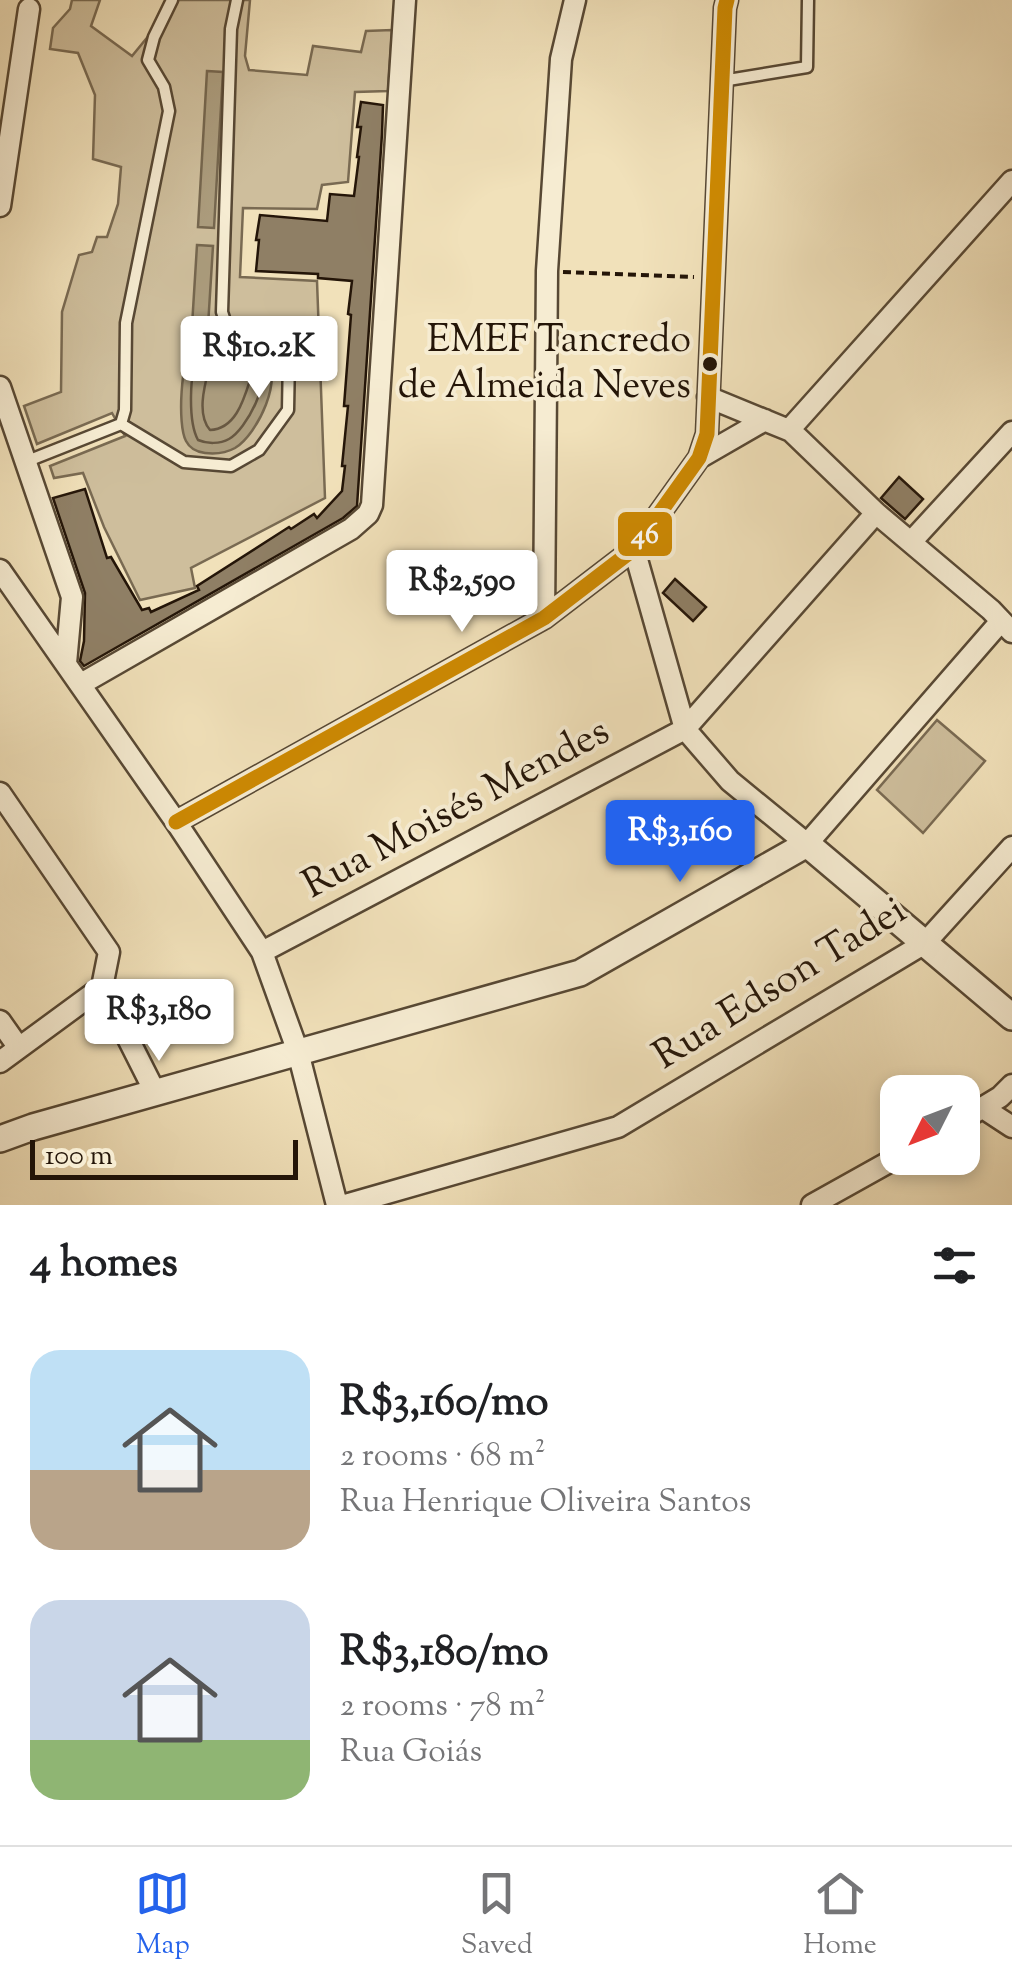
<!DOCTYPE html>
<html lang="en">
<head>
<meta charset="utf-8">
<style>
	body { margin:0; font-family:"Sorts Mill Goudy",serif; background:#f2f2f2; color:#202124; height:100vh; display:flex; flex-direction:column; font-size:38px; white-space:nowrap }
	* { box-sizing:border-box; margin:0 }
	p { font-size:32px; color:#757577 }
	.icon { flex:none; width:55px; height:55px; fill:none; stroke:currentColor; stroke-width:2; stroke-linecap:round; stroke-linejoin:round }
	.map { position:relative; height:1205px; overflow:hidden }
	.panel { display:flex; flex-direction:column; background:#fff; flex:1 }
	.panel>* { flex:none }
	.needle { width:65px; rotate:228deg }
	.tools { position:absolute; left:880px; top:1075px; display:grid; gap:20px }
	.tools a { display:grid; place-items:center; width:100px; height:100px; border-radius:20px; background:#fff; box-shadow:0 5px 15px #0003; font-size:50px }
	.scale { position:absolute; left:30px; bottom:25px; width:268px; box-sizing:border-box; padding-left:10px; border:5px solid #241508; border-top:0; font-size:28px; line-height:35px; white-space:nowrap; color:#241508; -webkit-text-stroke:8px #f6ecd2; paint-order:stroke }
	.price { position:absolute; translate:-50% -85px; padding:0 22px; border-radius:10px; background:#fff; color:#222; font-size:32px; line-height:65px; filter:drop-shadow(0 2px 5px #0008) }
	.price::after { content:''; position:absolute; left:50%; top:60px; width:30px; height:22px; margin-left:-15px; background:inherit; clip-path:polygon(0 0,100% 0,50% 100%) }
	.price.current { background:#2563eb; color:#fff }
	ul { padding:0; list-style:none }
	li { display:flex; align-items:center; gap:30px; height:250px; padding:0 30px }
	li span { display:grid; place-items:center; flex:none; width:280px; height:200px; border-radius:30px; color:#555 }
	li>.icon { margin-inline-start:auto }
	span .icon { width:120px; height:120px; fill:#fffc; stroke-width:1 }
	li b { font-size:42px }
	h2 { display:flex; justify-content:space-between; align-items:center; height:120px; padding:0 30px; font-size:42px }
	.tabs { display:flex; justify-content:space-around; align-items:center; height:140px; border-top:2px solid #e0e0e0; background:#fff; font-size:28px; color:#757577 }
	.tabs a { display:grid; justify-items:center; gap:5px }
	.tabs .current { color:#2563eb }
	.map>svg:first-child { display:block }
	.green { fill:#cebe9c; stroke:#796a52; stroke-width:2.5 }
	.water { fill:#ab9c7d; stroke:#75664e; stroke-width:2.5 }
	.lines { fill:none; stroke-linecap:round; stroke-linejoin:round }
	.shore { stroke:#685842; stroke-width:2.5 }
	.building { fill:#8f7f65; stroke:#241508; stroke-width:2.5 }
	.service-casing { stroke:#574834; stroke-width:15 }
	.minor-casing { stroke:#574834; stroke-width:25 }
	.tertiary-casing { stroke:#574834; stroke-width:30 }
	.path { stroke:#241508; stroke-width:4; stroke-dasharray:8 5; stroke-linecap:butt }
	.service { stroke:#f6ecd2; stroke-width:10 }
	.minor { stroke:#f6ecd2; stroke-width:20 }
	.tertiary { stroke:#f6ecd2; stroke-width:25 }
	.bus-1-casing { stroke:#f6ecd2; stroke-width:22 }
	.bus-1 { stroke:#cd8902; stroke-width:15 }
	.bus-dot { fill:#241508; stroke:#f6ecd2; stroke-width:4 }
	.labels { text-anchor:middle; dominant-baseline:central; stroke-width:8; stroke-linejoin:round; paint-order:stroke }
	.bus-label { font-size:38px; fill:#241508; stroke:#f6ecd2; text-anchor:end }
	.street-label { font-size:40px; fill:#241508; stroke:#f6ecd2 }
	.line-badge { stroke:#f6ecd2; stroke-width:4 }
	.badge-label { font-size:28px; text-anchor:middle; font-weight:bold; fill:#fff }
</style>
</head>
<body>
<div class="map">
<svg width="1012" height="1205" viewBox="0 0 1012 1205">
	<rect width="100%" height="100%" fill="#f1e1ba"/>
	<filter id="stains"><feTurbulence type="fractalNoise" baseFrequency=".002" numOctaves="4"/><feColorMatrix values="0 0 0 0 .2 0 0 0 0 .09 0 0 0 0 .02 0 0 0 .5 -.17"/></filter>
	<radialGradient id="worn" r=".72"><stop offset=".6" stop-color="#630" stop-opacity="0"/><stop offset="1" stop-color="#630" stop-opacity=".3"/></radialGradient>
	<path class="green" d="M72 0H100L91 26 132 56 178 0H250L245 56 249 70 307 75 313 46 361 52 366 31 392 30 388 91 355 92 348 182 322 185 317 209 243 208 240 277 317 281 325 498 191 568 195 588 140 600 104 527 83 473 54 478 50 466 125 436 112 413 37 444 24 406 61 392 62 312 79 255 92 252 97 237H107L118 204 121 167 93 159 95 95 78 53 50 49 53 28 70 9Z
		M937 720 985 761 923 833 877 790Z"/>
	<path class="water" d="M207 71 223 72 214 228 198 227Z
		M197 245 213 246 208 326H192Z
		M206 336H214C229 341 252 344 264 355 286 376 257 435 235 448 226 453 214 454 205 453 197 452 190 449 186 441 177 424 181 359 193 344 197 339 200 339 206 336Z"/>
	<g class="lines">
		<path class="shore" d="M213 347C226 351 248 353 258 363 273 379 246 430 229 439 220 444 207 444 198 440 188 422 189 371 199 353 203 346 206 347 213 347Z
			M215 360 247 370 251 377C244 399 236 429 210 430 196 414 205 384 210 364Z"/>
	</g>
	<path class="building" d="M361 102 383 105 382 134 357 506 343 518 84 666 80 661 84 641 85 593 53 498 85 489 107 558 111 557 142 610 149 608 151 612 199 590 197 586 289 527 291 529 314 514 317 518 342 491 345 466H342L348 406H344L351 315 348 314 352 281 318 278V274L256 271 259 240H256L260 215 327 221 330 194 354 196 359 157H357L361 127H357Z
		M899 477 923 499 905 519 881 498Z
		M675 579 706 607 693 621 663 593Z"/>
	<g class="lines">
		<defs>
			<path id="service" d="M722 81 807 67 808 0
				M121 424 184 462 231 466 259 450 288 410 289 357 276 340 231 327 225 321 222 312 231 29 237 0
				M25 462 121 424 125 410 126 323 169 111 164 87 148 60 154 37 172 0"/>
			<path id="minor" d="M0 206 29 9
				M0 387 72 597 66 663
				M708 397 791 431 876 513 991 610 1012 632
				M789 430 1012 181
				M699 458 765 420
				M911 542 1012 432
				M634 549 685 729 730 781 807 844 1001 621
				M0 570 176 822 262 952 298 1052 337 1205
				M544 618 547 271 561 59 575 0
				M81 684 351 529 368 514 372 505 405 0
				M0 793 109 952 102 987
				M176 822 544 618 634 549 699 458 707 434 725 8 727 0
				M262 952 685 729 876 513
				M102 987 156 1094
				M0 1021 19 1048
				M0 1062 102 987
				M983 1108 1012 1127
				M962 1120 1000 1097 1012 1085
				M345 1205 618 1127 925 943 1012 847
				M812 1205 898 1157"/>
			<path id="tertiary" d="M0 1139 33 1127 580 973 807 844 1012 1017"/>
		</defs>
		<use href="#service" class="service-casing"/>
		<use href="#minor" class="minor-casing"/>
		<use href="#tertiary" class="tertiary-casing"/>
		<path class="path" d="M563 272 694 277"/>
		<use href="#service" class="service"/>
		<use href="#minor" class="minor"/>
		<use href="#tertiary" class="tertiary"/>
		<defs>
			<path id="bus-1" d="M176 822 544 618 634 549 699 458 707 434 725 8 727 0"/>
		</defs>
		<use href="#bus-1" class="bus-1-casing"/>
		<use href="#bus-1" class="bus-1"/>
	</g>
	<circle class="bus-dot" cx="710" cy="364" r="9"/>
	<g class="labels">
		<g class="bus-label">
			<text x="691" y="342">EMEF Tancredo<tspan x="691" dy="46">de Almeida Neves</tspan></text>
		</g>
		<g class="street-label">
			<text transform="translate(457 810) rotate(-28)">Rua Moisés Mendes</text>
			<text transform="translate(781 985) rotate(-32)">Rua Edson Tadei</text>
		</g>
	</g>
	<rect class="line-badge" x="616" y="510" width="58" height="48" rx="10" fill="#cd8902"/>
	<g class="badge-label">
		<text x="645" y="543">46</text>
	</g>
	<rect width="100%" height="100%" filter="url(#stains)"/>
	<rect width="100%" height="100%" fill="url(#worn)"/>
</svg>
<div class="tools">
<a><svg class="needle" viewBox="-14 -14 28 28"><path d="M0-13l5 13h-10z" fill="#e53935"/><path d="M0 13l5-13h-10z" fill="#757577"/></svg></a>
</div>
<div class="scale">100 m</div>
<b class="price" style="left:259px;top:401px">R$10.2K</b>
<b class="price" style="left:462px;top:635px">R$2,590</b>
<b class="price current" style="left:680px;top:885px">R$3,160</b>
<b class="price" style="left:159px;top:1064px">R$3,180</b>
</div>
<section class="panel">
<h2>4 homes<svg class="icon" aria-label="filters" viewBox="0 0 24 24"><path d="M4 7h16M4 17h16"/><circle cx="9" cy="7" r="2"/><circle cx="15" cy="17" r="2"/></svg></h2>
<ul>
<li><span style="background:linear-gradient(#bfe0f5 60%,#b9a48a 0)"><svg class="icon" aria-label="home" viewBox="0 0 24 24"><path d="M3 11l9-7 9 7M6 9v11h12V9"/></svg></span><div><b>R$3,160/mo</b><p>2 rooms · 68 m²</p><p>Rua Henrique Oliveira Santos</p></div></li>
<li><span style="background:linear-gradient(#c9d6e8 70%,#8fb573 0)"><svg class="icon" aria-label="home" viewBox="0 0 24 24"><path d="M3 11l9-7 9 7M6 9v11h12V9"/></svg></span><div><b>R$3,180/mo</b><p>2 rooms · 78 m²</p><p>Rua Goiás</p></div></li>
</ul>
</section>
<nav class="tabs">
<a class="current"><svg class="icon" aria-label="map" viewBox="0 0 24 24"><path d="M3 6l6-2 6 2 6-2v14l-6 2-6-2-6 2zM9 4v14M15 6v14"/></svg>Map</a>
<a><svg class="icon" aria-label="saved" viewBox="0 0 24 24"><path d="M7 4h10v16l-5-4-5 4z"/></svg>Saved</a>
<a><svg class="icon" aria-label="home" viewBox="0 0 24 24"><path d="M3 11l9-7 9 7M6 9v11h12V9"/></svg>Home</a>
</nav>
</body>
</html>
